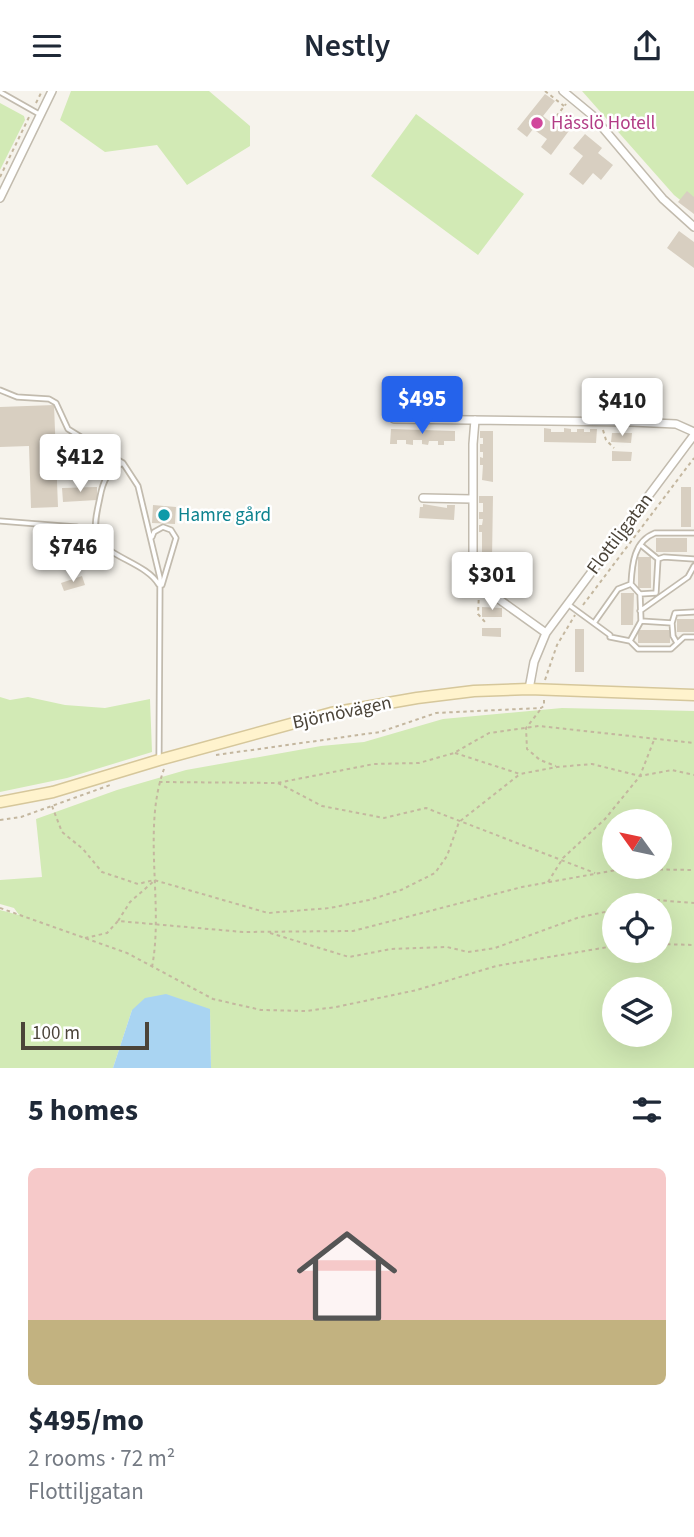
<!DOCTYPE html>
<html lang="en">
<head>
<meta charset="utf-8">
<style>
	body { margin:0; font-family:"Source Sans 3",sans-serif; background:#f6f6f7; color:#1f2937; height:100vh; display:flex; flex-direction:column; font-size:26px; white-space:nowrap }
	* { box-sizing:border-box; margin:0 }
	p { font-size:23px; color:#747a83 }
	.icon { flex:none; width:38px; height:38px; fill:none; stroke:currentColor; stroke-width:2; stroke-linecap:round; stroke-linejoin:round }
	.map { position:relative; height:977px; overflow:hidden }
	.details { display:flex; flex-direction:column; background:#fff; flex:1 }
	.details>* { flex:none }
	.needle { width:46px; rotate:303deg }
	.controls { position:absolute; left:602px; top:718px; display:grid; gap:14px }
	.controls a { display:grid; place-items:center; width:70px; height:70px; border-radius:50%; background:#fff; box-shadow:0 7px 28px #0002; font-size:35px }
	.scale { position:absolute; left:21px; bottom:18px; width:128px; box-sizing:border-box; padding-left:7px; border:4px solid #4b4439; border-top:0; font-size:19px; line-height:24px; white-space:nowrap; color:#4b4439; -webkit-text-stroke:5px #fff; paint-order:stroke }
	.price { position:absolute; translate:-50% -60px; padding:0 16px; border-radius:7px; background:#fff; color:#222; font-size:23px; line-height:46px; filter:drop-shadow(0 2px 4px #0008) }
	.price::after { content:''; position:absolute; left:50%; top:42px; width:21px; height:16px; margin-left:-10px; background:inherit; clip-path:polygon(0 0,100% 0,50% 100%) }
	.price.current { background:#2563eb; color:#fff }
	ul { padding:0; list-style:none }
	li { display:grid; align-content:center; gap:14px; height:371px; padding:0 28px }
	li+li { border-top:2px solid #e0e1e3 }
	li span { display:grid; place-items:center; height:217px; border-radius:10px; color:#555 }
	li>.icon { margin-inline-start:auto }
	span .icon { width:126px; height:126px; fill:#fffc; stroke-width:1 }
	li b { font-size:30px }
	h2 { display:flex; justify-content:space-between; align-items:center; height:84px; padding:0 28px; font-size:30px }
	header { display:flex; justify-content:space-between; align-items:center; height:91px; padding:0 28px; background:#fff; font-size:32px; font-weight:600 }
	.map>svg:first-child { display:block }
	.green { fill:#d2eab5; fill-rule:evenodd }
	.water { fill:#a9d4f2 }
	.building { fill:#d8cfc1 }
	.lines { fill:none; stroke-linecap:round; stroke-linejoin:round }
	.service-casing { stroke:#c2bbae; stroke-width:7 }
	.minor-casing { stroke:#c2bbae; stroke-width:10 }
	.secondary-casing { stroke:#d6c79b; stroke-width:13 }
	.path { stroke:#c4b79f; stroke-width:2; stroke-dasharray:3.5 3.5; stroke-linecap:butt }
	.service { stroke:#fff; stroke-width:3.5 }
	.minor { stroke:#fff; stroke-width:7 }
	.secondary { stroke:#fff3cd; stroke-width:10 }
	.hotel-dot { fill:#d1479c; stroke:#fff; stroke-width:2.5 }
	.culture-dot { fill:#0f9aa8; stroke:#fff; stroke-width:2.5 }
	.labels { text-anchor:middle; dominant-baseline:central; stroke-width:5; stroke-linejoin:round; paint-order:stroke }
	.hotel-label { font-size:19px; fill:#b23c85; stroke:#fff; text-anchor:start }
	.culture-label { font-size:19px; fill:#0d838f; stroke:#fff; text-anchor:start }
	.street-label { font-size:19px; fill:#4b4439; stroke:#fff }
</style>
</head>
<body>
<header><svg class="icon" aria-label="menu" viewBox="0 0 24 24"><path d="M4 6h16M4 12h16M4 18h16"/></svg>Nestly<svg class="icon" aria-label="share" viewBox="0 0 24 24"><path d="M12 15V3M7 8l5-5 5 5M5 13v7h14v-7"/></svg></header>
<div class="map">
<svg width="694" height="977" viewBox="0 0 694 977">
	<rect width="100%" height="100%" fill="#f6f3ec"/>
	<path class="green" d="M71 0H209L250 35V55L187 94 157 54 105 61 60 29Z
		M582 0H694V120L674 104Z
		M0 12 24 25 25 29 0 79Z
		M416 23 524 103 478 164 371 85Z
		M0 606 10 609 28 606 65 614 105 617 150 608 152 661 67 687 0 701Z
		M562 617 694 620V977H211L210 919H132L113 977H0V819L19 824 14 817 0 813V789L42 786 36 728 117 699 186 679 321 655 364 651 443 628ZM614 730H660V775H614ZM614 814H660V859H614ZM614 898H660V943H614Z"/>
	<path class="water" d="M166 903 210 918 211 977H113L132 919 145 907Z"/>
	<path class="building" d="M545 3 555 10 543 25 557 36 568 22 577 29 551 64 541 56 547 48 533 38 527 46 517 38Z
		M585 43 602 57 598 62 613 74 601 89 593 82 583 94 569 83 583 65 573 57Z
		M687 100 694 106V123L678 111Z
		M679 140 694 151V177L667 157Z
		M54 314 58 416 31 417 29 355 0 356V316Z
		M544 337 551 338V341H564V337L571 338V341H577V338H584V341H590V338H597L596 352 544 351Z
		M391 338 455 340V350H444V354H438V350H429L428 354 422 353V349H413V354L406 353V349H397V353H390Z
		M480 340H493V391L482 389 483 374H480V366L483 367V361H480V353H483V347H480Z
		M612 342H632L631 352 611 351Z
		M612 360 632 361 631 370H612Z
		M97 396V409L63 411 62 397Z
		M681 396H691V436H681Z
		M479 405H493L492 468H479V461H482V441H479V434H482L483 428H479V421H483V412H479Z
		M423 413 447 417V414H455L454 429 419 427 420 416H423Z
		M153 414 176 416 175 433 152 432Z
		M41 438 56 440 55 452 40 451Z
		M656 447H687V461H656Z
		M638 466H651V497H638Z
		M82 485 85 494 64 500 61 492Z
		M621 502H634L633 534H621Z
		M482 516 502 517V526H482Z
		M677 528H694V541H677Z
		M482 537H501V546L482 545Z
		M575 538H584V581H575Z
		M638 539H670V552H638Z"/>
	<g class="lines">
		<defs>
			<path id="service" d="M0 1 39 23
				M0 299 17 306 49 308 56 312 68 338 123 372 138 395 160 487 159 666
				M123 372C108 379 103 390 100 406 98 417 93 433 97 444 104 466 146 471 159 494
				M0 430 76 436 95 441
				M152 446 154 441 163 436 171 439 176 447 162 494
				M658 468 664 466 694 468
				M640 503 656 502 658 468 642 455
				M569 514 610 544
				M640 520 688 486 694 475
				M641 530 672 532 673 545 677 552
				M594 532 618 498 631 493C632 473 634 450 655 442H694
				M672 532 675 522 694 521
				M610 546 630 550 638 558H671L684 546H694
				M630 550 641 530 640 503 631 493"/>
			<path id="minor" d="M563 0 592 24 663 108 694 136
				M0 107 52 0
				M394 328 632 331 676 333 694 341
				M475 329 473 353V482L479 494 546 542
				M423 407 472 408
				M529 598 534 571 546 542 694 344"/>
			<path id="secondary" d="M0 711 53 701 159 669 331 622 417 607 474 600 529 598 694 604"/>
		</defs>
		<use href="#service" class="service-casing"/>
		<use href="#minor" class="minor-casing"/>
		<use href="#secondary" class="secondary-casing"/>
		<path class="path" d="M545 0 564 15
			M36 12 42 0
			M552 31 566 13
			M0 86 30 24
			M603 339 606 349 614 357
			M479 502 478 523 485 531
			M583 514 694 367
			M545 589 557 554 575 524
			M540 619 526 637 527 658 540 669 556 675
			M455 662 520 683 557 676 592 673 640 685 672 679 694 684
			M216 664 380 641 436 622 541 617 544 615V608
			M159 691 277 692 374 673 419 672 454 662 489 642 539 635 694 652
			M278 692 322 715 384 727 426 717 595 782
			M52 715 62 741 83 758 102 781 138 793 154 789 268 822 330 817 369 809 401 799 435 782 447 765 459 731 520 683
			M0 729 21 726 113 693
			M548 791 563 767 605 728 640 685 654 649
			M636 814 656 809 694 812
			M0 817 127 862 213 908 261 919 306 920 336 916 417 899 496 875 614 855
			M118 830 130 811 154 790
			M270 842 349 866 391 858 447 856 468 861 495 857 577 827 614 819
			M85 847 107 842 118 830 243 841 353 840 522 796 622 778 694 779
			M660 853 694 854
			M152 876C164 814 142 738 164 678"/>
		<use href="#service" class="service"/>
		<use href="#minor" class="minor"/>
		<use href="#secondary" class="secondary"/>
	</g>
	<circle class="hotel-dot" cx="537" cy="32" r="7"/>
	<circle class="culture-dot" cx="164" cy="424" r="7"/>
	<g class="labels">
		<g class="hotel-label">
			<text x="551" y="32">Hässlö Hotell</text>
		</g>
		<g class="culture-label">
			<text x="178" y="424">Hamre gård</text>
		</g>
		<g class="street-label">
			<text transform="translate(620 443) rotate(-53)">Flottiljgatan</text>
			<text transform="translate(342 622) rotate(-12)">Björnövägen</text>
		</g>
	</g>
</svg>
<div class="controls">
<a><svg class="needle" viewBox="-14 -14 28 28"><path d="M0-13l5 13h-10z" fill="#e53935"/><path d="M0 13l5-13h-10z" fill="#747a83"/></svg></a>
<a><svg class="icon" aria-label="locate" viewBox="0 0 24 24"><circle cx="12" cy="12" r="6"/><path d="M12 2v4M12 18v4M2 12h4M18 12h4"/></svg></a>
<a><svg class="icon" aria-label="layers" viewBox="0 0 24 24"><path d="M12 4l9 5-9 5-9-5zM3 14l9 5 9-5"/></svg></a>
</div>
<div class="scale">100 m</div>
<b class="price current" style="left:422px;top:345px">$495</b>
<b class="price" style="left:622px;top:347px">$410</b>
<b class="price" style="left:80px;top:403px">$412</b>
<b class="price" style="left:73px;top:493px">$746</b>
<b class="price" style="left:492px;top:521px">$301</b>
</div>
<section class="details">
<h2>5 homes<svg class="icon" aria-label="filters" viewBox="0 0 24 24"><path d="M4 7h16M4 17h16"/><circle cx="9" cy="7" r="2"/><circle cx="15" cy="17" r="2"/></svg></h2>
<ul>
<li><span style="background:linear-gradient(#f6c9c9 70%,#c2b280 0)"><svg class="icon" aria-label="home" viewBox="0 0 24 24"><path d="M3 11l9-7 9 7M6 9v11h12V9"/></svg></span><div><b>$495/mo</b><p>2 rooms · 72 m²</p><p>Flottiljgatan</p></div></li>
</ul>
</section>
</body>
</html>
